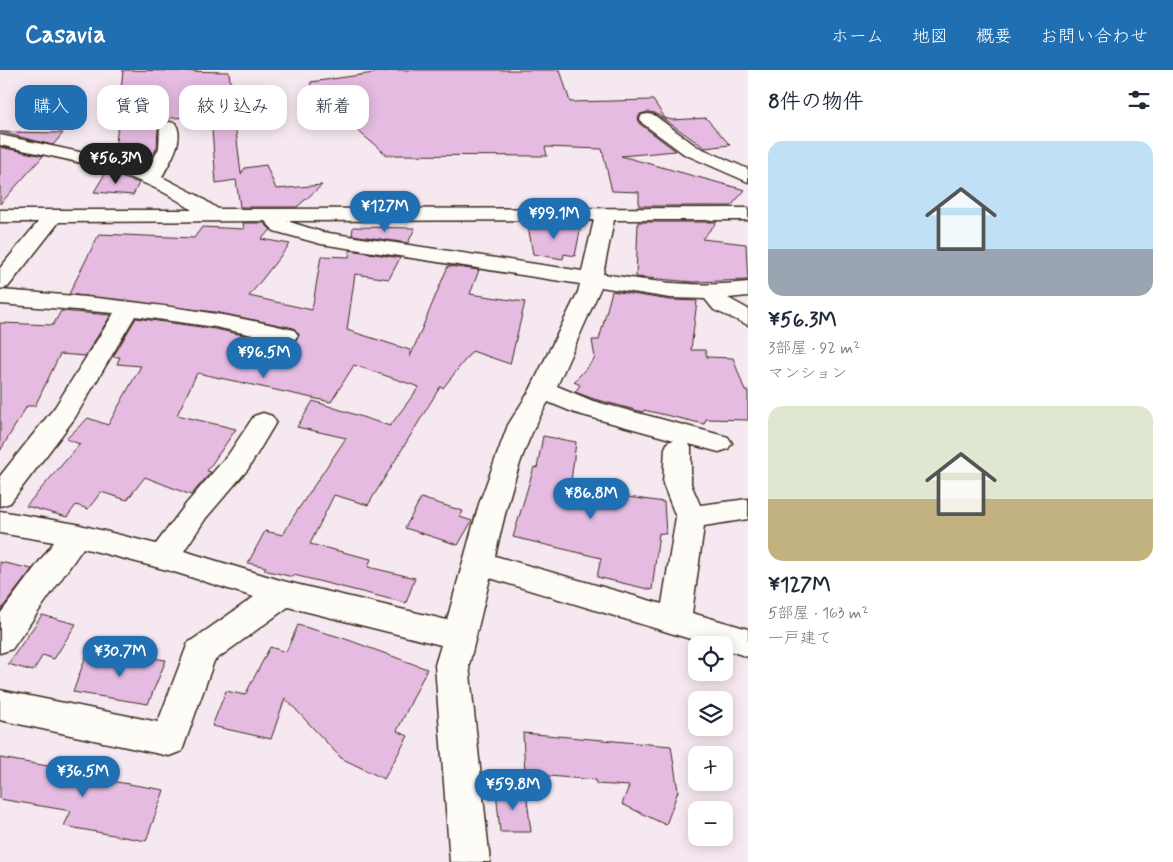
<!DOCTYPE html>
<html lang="ja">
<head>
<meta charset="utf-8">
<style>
	body { margin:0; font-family:Mynerve,"Klee One",sans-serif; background:#f2f2f3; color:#1f2937; height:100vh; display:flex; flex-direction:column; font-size:19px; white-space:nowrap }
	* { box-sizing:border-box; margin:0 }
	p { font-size:16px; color:#747a83 }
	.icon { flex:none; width:28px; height:28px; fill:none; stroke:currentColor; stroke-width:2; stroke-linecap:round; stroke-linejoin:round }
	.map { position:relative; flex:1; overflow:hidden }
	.details { display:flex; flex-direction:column; background:#fff; width:425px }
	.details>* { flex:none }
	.hud { position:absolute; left:15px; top:15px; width:475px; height:45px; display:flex; gap:10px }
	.tools { position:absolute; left:688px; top:566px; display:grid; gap:10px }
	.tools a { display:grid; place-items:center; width:45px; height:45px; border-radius:10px; background:#fff; box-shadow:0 2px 12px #0003; font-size:25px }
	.price { position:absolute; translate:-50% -42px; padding:0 11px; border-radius:18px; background:#1f6fb2; color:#fff; font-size:16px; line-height:32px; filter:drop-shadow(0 1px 2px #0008) }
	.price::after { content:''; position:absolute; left:50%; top:30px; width:15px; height:11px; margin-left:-8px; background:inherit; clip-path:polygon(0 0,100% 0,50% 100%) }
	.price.selected { background:#222; color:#fff }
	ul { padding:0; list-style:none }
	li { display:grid; align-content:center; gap:10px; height:265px; padding:0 20px }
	li span { display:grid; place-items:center; height:155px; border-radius:15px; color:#555 }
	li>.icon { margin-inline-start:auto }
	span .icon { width:90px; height:90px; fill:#fffc; stroke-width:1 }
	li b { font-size:21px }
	h2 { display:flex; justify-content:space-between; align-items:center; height:60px; padding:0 20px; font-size:21px }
	.pill { padding:0 18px; border-radius:15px; background:#fff; box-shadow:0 2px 12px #0003; font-size:18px; line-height:45px }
	.pill.selected { background:#1f6fb2; color:#fff }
	header { display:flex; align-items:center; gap:30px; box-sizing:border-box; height:70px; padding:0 25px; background:#1f6fb2; color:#fff }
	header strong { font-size:24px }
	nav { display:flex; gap:28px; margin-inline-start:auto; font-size:18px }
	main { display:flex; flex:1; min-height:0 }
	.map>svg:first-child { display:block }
	.building { fill:#e5bbe1; stroke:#3b2a1e }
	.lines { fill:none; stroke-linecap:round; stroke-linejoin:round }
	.minor-casing { stroke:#3b2a1e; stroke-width:3 }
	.minor { fill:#fdfcf7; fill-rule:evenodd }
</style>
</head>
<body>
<header>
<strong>Casavia</strong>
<nav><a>ホーム</a><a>地図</a><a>概要</a><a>お問い合わせ</a></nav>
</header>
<main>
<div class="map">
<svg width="748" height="792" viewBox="0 0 748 792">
	<rect width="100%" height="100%" fill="#f6e8f0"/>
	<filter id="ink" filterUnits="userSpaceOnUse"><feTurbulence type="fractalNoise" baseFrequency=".02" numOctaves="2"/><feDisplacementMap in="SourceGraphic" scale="10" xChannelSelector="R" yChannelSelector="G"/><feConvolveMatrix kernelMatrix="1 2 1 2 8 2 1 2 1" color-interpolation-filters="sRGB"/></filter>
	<g filter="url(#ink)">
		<path class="building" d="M123 0 229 2 241 104 245 98 266 95 276 119 322 115 297 137H240L236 110 216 113 211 46 171 48 162 52 158 57 157 77 146 99 112 89 115 84Z
			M395 0H560L570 32 653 30 665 48 672 50 706 48 730 75 705 78 655 43 648 42 640 44 638 48 640 54 676 81 621 86 745 120 731 136H639V122L612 121 602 79 545 77 547 86 387 85 352 56 321 57 309 32 311 12Z
			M0 62 63 63 53 75Z
			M0 77 43 86 0 134Z
			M106 102 139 113 133 125 94 122Z
			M638 152H717L702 169 746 174 748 210 693 212 636 207Z
			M243 153H264L271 160 261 169 290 174 249 226 312 240 321 186 349 187 350 180 400 188 389 209 355 204 347 260 410 280V287L448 196 479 200 470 224 525 232 510 294 472 281 443 318 440 317 368 435 334 425 310 474 371 489 368 497 415 508 406 533 294 505 293 507 264 500 266 497 248 493 265 461 283 465 293 447 346 368 297 357 313 331 390 356 419 317 354 295 331 332 197 303 177 345 236 359 207 401 211 402 191 425 145 407 127 430 101 422 88 439 76 435 67 447 26 436 80 374 66 369 88 348 108 355 141 296 117 294 120 287H113L136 248 215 259 286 274 294 272 299 266 294 258 215 242 69 224 99 164 194 168 202 157 244 159Z
			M528 156H581L575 186 564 184 563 189 533 184Z
			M353 157 415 158 408 173 352 165Z
			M612 221 670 230 697 231 691 280H705L707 287 733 288 745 321H748V350L706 349 704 354 644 340 643 342 594 329 575 322 580 315 574 312 595 288 592 270H599Z
			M61 241 111 245 85 286 60 284 35 336H27L0 381V253L53 255Z
			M543 366 576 372 570 419 664 432 666 464 659 463 652 520 597 507 601 488 513 467 534 397 537 398Z
			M421 428 463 441 460 447 472 451 458 475 405 458Z
			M0 492 32 499 0 541Z
			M42 545 76 554 54 589 43 585 33 601 8 594Z
			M298 555 343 568 427 599 397 661 408 666 384 709 341 688 285 628 271 669 212 656 226 621 245 625 270 577 286 582Z
			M130 585 166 590 148 634 73 622 86 586 127 592Z
			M523 663 671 676 678 721 666 755 622 734 629 716 596 714V710L525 704Z
			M0 688 72 700 70 704 164 720 146 771 64 756 71 741 0 729Z
			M496 720 526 721 531 762H500Z"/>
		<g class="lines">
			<defs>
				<path id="minor" d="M648 44 654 45 696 76 748 99V112L684 84 642 53 640 49 642 45Z
					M169 52 175 53C186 69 169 93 162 107L197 125 218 139 748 138V150H614L603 204C655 212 696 218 748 212V226L728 228 748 239V255L714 240 705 229 670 228 601 217 557 316 593 331 728 367 732 373 728 379 719 382 689 374 691 378V414L700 435 748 429V449L704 456 692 543 748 559V587L724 579V575H710L490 508 469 595 490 792H450L435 595 441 575 288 537 214 591 182 681 169 686 0 650V620L158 652 188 573 254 527 171 501 83 478 12 579 0 583V544L54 472 0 463V441L76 454 156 474 186 434 228 385 254 346 263 343 272 346 276 352 248 399 206 448 184 481 283 511 447 550 479 434 508 355 530 320 578 222 580 214 321 174 274 161 265 151 59 152 8 217 0 219V198L38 152H0V140H192C137 99 65 90 0 75V65L84 83 147 101 159 78 160 57 163 53ZM594 150 582 201 322 162 287 151ZM548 332 575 343 674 370 668 372 665 378 663 414 676 447 662 534 495 486C507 434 520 378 548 332Z
					M0 220C97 227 191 236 286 258L294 260 298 265 294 270 286 272 215 257 135 246 74 349 10 433 0 436V406L55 337 114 243 0 234Z"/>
			</defs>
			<use href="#minor" class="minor-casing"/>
			<use href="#minor" class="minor"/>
		</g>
	</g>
</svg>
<div class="tools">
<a><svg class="icon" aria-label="locate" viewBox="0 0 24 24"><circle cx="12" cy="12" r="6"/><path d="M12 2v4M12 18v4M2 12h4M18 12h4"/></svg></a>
<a><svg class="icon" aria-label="layers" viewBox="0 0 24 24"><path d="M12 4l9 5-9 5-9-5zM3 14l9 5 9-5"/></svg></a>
<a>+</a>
<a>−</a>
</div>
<b class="price selected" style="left:116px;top:115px">¥56.3M</b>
<b class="price" style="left:385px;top:163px">¥127M</b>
<b class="price" style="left:554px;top:170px">¥99.1M</b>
<b class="price" style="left:264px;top:309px">¥96.5M</b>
<b class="price" style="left:591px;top:450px">¥86.8M</b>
<b class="price" style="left:120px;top:608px">¥30.7M</b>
<b class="price" style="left:83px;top:728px">¥36.5M</b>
<b class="price" style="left:513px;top:741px">¥59.8M</b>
<div class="hud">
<a class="pill selected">購入</a>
<a class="pill">賃貸</a>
<a class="pill">絞り込み</a>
<a class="pill">新着</a>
</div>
</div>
<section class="details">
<h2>8件の物件<svg class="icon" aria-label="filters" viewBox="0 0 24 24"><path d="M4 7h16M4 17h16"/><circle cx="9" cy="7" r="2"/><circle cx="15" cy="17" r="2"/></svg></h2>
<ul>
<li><span style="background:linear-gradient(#bfe0f5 70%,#9aa5b1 0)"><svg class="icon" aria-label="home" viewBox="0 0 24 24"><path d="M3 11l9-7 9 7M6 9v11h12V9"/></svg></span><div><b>¥56.3M</b><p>3部屋 · 92 m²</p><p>マンション</p></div></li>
<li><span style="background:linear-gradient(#dfe7d0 60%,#c2b280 0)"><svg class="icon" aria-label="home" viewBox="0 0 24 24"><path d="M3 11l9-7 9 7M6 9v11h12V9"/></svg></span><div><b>¥127M</b><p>5部屋 · 163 m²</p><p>一戸建て</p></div></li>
</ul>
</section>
</main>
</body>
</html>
